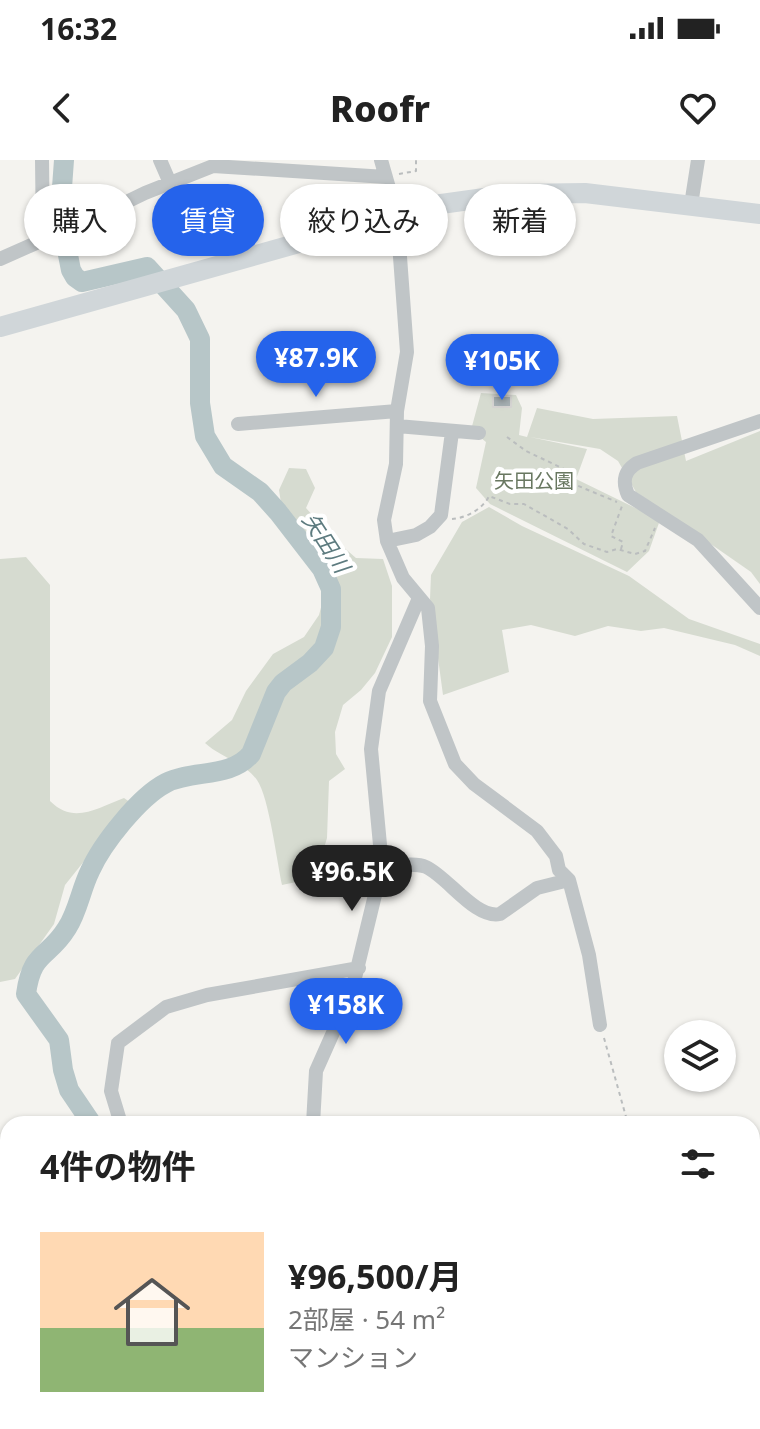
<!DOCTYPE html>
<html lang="ja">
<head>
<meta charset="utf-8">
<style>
	body { margin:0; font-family:"Noto Sans","Noto Sans JP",sans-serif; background:#f6f6f6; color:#222; height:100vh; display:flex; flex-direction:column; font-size:30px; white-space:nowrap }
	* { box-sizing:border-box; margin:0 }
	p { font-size:26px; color:#767676 }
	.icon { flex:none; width:44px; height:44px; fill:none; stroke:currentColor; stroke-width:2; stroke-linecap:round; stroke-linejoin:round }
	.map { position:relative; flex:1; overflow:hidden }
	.side { position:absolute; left:0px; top:956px; width:760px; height:314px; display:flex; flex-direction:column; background:#fff; border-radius:24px 24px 0 0; box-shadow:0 2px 6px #0004 }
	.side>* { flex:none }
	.hud { position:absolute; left:24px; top:24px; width:712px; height:72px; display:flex; gap:16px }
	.buttons { position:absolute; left:664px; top:860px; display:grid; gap:16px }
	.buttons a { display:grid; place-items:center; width:72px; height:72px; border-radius:50%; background:#fff; box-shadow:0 2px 6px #0004; font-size:40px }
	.price { position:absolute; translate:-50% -68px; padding:0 18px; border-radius:28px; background:#2563eb; color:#fff; font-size:26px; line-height:52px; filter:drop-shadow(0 2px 4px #0008) }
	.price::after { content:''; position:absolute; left:50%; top:48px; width:24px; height:18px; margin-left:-12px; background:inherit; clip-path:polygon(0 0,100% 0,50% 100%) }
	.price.on { background:#222; color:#fff }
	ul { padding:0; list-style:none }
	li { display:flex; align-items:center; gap:24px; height:200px; padding:0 40px }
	li span { display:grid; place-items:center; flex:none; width:224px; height:160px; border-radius:0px; color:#555 }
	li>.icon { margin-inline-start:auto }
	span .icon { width:96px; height:96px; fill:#fffc; stroke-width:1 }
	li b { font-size:34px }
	h2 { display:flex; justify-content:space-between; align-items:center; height:96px; padding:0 40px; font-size:34px }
	.pill { padding:0 28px; border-radius:36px; background:#fff; box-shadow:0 2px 6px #0004; font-size:28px; line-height:72px }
	.pill.on { background:#2563eb; color:#fff }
	.status { display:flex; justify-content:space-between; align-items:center; height:56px; padding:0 40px; background:#fff; direction:ltr }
	.status svg { height:22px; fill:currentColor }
	header { display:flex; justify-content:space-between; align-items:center; height:104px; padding:0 40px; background:#fff; font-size:36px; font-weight:800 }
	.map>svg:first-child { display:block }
	.green { fill:#d6dbd0 }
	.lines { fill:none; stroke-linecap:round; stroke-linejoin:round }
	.river { stroke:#b7c6c8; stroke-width:20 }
	.building { fill:#a7b1b4; stroke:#d5d4d2; stroke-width:2 }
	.path { stroke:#babdbe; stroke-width:2; stroke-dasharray:4 4; stroke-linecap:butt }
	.minor { stroke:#c0c5c7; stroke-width:14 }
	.highway { stroke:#d0d6d9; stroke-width:20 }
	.labels { text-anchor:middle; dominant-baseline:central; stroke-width:8; stroke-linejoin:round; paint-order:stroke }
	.park-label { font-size:20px; fill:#697861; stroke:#fff }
	.water-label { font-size:22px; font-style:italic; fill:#5d7b7f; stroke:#fff }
</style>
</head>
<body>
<div class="status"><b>16:32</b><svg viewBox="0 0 49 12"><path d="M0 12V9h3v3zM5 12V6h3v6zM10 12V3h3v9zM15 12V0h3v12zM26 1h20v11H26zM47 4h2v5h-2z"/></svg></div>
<header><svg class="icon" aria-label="back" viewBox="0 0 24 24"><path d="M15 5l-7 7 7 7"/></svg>Roofr<svg class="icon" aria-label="heart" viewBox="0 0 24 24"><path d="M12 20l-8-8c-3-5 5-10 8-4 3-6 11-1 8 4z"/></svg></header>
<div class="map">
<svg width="760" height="1269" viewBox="0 0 760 1269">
	<rect width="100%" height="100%" fill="#f4f3ef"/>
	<path class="green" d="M481 233 516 235 522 248 519 275 527 277 537 248 593 259 677 256 686 301 760 271V424L751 412 636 332 618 301 600 289 530 277 587 289 576 319 660 360 649 391 627 412 490 344 476 328 486 282 471 270Z
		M289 308 306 309 315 328 306 348 334 379 356 398 383 399 392 426V477L375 513 361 530 343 545 335 572 336 594 345 609 329 621 327 678 315 718 282 725C277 702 269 637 257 620 245 603 220 597 205 583L232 560 246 531 273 494 304 477 319 455 330 413 320 389 281 343 279 330Z
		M489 347 522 366 629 416 689 459 760 484V496L735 485 664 468 641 471 608 466 575 476 531 465 502 470 509 512 443 535 430 439 431 415 462 362Z
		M26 397 50 425V641C74 665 97 648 124 638L134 645V658L123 673 97 685 65 725 54 764 15 819 0 822V399Z"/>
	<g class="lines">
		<path class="river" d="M64 0 60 55 71 110 75 117 82 122 147 107 186 150 200 179V243L205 276 223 306 260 332 278 352 322 409 331 429V467L324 488 310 503 283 523 276 532 251 594C230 619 193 609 166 623 139 637 102 684 90 711 81 729 78 751 67 768 48 799 32 790 26 834L59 880 63 910 69 930 92 964
			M94 1262 96 1269"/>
	</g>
	<path class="building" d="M493 236H511V247H493Z"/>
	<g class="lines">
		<path class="path" d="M399 14 416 11V0
			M507 277 526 291 564 309 576 325 617 342
			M452 359C466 358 483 349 489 336L510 344H524L568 369 584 384 607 392 617 389 635 394 645 391 655 368
			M621 389 623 382 611 376 622 346
			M604 878 628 964
			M752 1067 760 1071
			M752 1243 760 1240
			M752 1257 760 1263
			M191 1262 194 1269
			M441 1262 443 1269
			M667 1269 690 1262"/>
		<path class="minor" d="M160 0 170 23
			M381 0 397 56 407 192 397 251 396 304 384 360 387 381 403 418 428 448 432 486 430 541 455 604 474 624 537 671 556 696 559 710 569 720 589 795 600 865
			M691 45 698 0
			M77 66 145 33 213 6 386 17
			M0 99 43 80 42 0
			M760 261 637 303C624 311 622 321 628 335L698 380 760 448
			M238 264 397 251
			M397 266 479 273
			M387 381 416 375 430 367 441 355 452 272
			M382 706C394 706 415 702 426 707 448 717 475 759 500 754L537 728 569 720
			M121 964 111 931 118 883 166 847 207 835 359 808
			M313 964 316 911 352 830 382 706 371 589 379 531 419 438
			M0 1146 8 1144
			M337 1262 340 1269"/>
		<path class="highway" d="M0 167 434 45 513 34 585 33 760 54"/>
	</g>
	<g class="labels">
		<g class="park-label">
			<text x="534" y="320">矢田公園</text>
		</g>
		<g class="water-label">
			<text transform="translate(327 382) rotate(57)">矢田川</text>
		</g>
	</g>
</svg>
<div class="buttons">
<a><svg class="icon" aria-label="layers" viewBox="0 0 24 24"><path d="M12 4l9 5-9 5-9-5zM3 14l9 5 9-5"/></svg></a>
</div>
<b class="price" style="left:316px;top:239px">¥87.9K</b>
<b class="price" style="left:502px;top:242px">¥105K</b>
<b class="price on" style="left:352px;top:753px">¥96.5K</b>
<b class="price" style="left:346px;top:886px">¥158K</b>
<div class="hud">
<a class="pill">購入</a>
<a class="pill on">賃貸</a>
<a class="pill">絞り込み</a>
<a class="pill">新着</a>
</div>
<section class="side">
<h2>4件の物件<svg class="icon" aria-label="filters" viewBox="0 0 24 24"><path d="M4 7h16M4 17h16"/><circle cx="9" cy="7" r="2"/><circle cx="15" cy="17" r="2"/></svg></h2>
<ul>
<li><span style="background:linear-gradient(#ffd9b3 60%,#8fb573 0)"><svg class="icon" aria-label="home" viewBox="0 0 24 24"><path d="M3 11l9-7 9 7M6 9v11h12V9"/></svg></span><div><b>¥96,500/月</b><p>2部屋 · 54 m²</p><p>マンション</p></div></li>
</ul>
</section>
</div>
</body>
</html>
